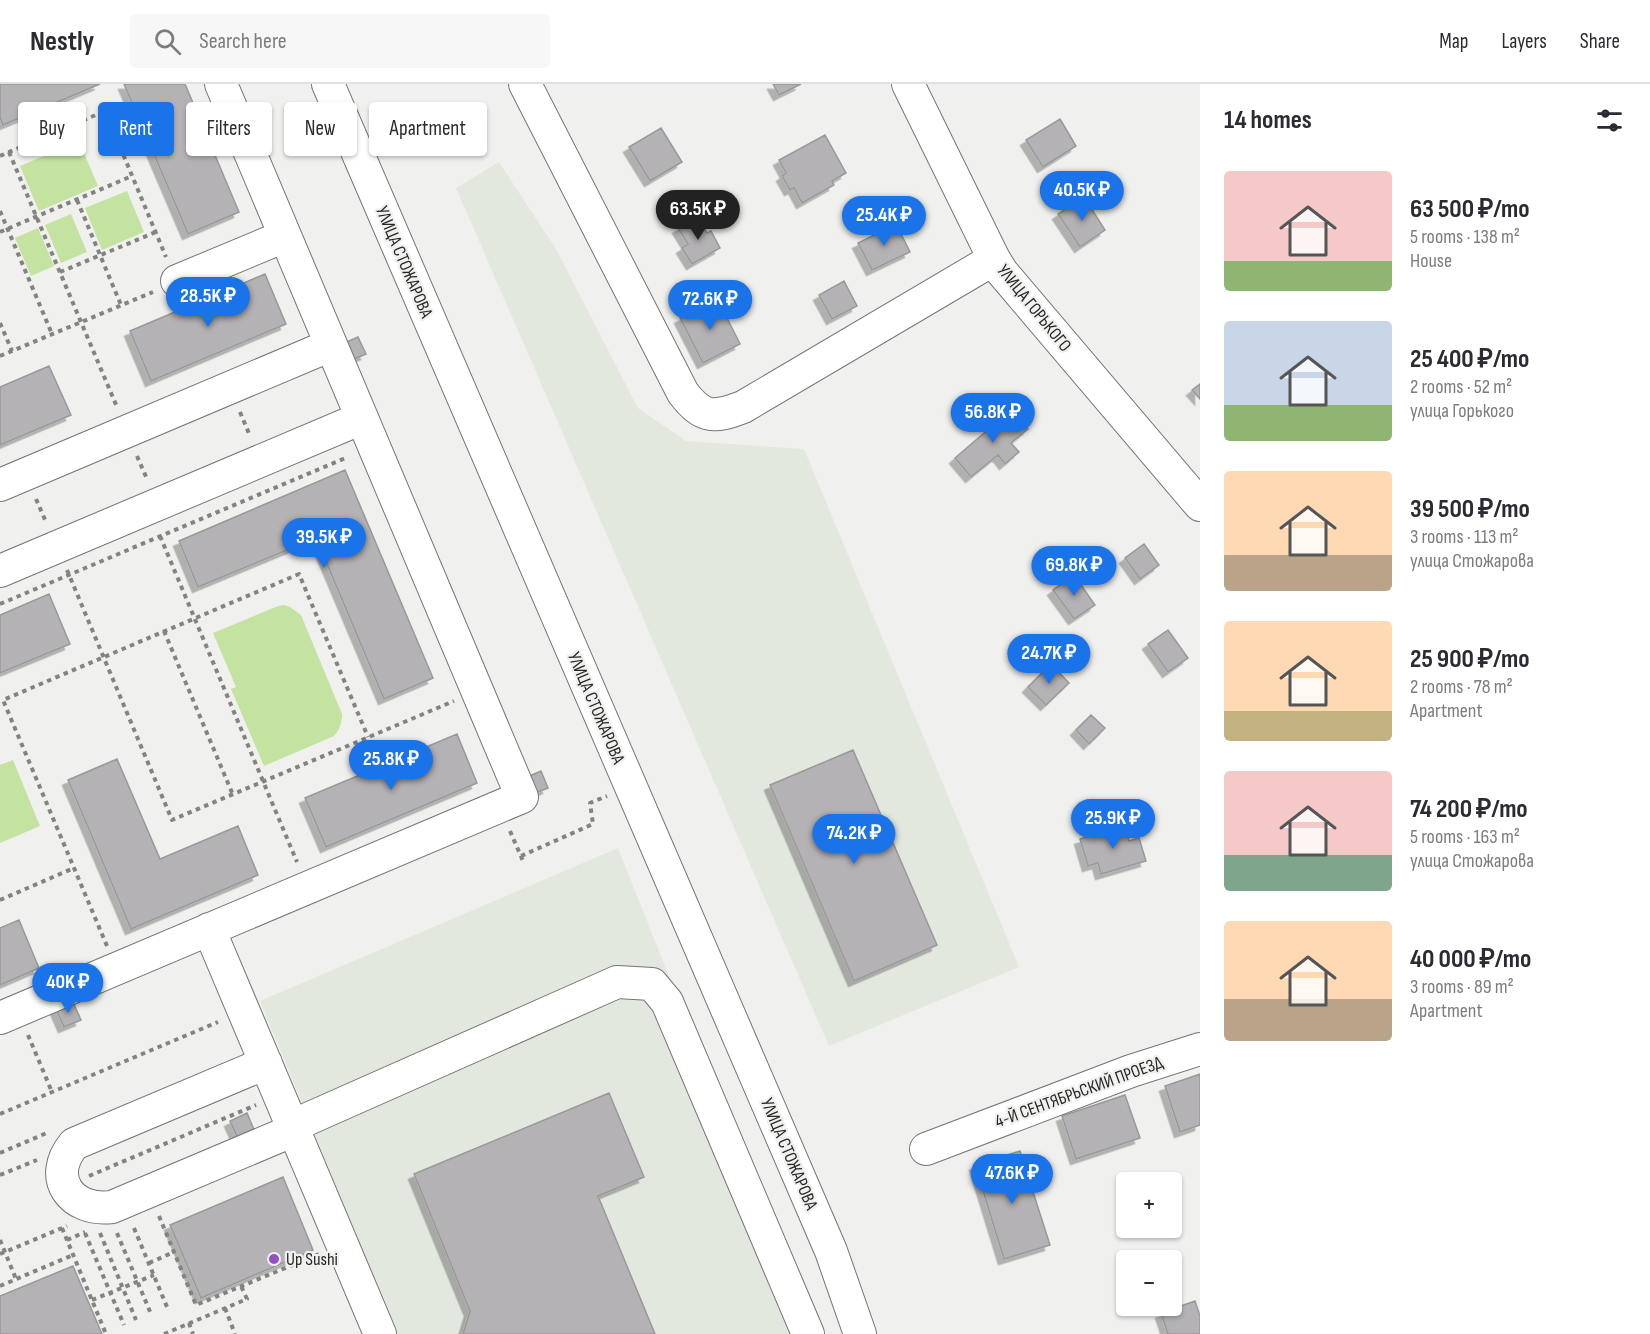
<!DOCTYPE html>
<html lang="en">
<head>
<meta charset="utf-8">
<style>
	body { margin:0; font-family:"Sofia Sans Condensed",sans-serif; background:#f7f7f7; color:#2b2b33; height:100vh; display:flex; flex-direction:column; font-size:22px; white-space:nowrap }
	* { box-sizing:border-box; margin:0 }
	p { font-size:20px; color:#7c7c81 }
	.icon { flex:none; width:33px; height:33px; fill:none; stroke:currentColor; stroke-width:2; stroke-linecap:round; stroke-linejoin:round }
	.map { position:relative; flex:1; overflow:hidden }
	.details { display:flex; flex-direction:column; background:#fff; width:450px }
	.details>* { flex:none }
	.hud { position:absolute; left:18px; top:18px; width:570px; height:54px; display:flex; gap:12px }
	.fabs { position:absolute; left:1116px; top:1088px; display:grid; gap:12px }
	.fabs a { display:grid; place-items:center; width:66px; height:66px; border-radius:6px; background:#fff; box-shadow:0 2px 4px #0004; font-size:30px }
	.price { position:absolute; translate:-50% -51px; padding:0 14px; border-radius:21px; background:#1a73e8; color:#fff; font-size:20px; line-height:39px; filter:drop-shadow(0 2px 3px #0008) }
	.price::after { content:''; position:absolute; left:50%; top:36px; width:18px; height:14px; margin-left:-9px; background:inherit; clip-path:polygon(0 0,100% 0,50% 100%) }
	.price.current { background:#222; color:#fff }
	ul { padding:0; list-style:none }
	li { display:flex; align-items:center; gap:18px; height:150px; padding:0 24px }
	li span { display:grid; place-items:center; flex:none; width:168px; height:120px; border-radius:6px; color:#555 }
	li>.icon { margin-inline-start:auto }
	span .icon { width:72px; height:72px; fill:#fffc; stroke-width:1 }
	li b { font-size:26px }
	h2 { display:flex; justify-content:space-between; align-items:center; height:72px; padding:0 24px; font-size:26px }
	.chip { padding:0 21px; border-radius:6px; background:#fff; box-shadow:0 2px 4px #0004; font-size:21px; line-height:54px }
	.chip.current { background:#1a73e8; color:#fff }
	header { display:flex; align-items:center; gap:36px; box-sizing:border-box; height:84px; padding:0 30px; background:#fff; border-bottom:2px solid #e1e1e2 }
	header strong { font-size:28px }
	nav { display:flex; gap:33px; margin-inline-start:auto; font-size:21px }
	.search { width:420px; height:54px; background:#f7f7f7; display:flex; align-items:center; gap:15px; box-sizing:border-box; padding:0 21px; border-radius:6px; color:#7c7c81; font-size:22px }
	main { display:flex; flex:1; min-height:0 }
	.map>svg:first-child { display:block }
	.built { fill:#e3e8de }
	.green { fill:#c4e2a0 }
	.building { fill:#b4b2b5; stroke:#99989b; stroke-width:1.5; filter:url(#shadow) }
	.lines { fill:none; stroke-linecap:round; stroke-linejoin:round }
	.minor-casing { stroke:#747673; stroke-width:34 }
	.path { stroke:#838482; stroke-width:4; stroke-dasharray:4.5 4.5; stroke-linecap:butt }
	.minor { stroke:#fff; stroke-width:32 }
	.poi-dot { fill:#9252c7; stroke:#f0f1ee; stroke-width:2 }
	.labels { text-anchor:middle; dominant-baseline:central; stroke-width:4.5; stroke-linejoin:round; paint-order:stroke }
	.street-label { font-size:18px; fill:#262725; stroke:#f0f1ee }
	.poi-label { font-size:18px; fill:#262725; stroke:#f0f1ee; text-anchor:start }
</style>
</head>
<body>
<header>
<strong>Nestly</strong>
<div class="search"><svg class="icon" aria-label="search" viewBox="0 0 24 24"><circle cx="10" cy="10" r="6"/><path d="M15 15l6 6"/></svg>Search here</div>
<nav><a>Map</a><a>Layers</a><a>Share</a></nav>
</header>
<main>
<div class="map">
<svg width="1200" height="1250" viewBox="0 0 1200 1250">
	<defs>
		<filter id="shadow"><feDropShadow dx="-5.5" dy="5.5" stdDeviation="0" flood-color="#0004"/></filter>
	</defs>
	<rect width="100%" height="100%" fill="#f0f1ee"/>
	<path class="built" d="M499 78 556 165 638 324 686 357 804 365 1019 883 829 962 456 104Z
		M618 764 811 1250H397L260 917Z"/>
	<path class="green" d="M79 57 98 102 39 127 20 82Z
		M127 107 144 148 102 166 85 124Z
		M71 130 87 168 61 179 45 141Z
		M38 144 54 182 31 192 15 154Z
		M284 521 290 523 301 531 342 630C342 639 340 645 334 652L264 682 231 605 236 603 213 549 278 522Z
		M13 676 40 742 0 759V681Z"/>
	<path class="building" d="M0 0H100L3 41 0 33Z
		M124 0H185L239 128 188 150Z
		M773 0H801L779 11Z
		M1060 35 1076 62 1043 83 1026 56Z
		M661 44 682 78 650 97 629 63Z
		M825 51 846 89 832 97 834 101 802 119 794 104 790 106 782 92 786 89 779 76Z
		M1084 113 1105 146 1080 163 1058 130Z
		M698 133 707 149 711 147 720 164 692 180 682 164 688 160 678 144Z
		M896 140 910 168 872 186 858 159Z
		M265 190 286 240 151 297 130 247Z
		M844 197 857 222 832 235 819 211Z
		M718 216 740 260 703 279 680 234Z
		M358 253 366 270 347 278 340 261Z
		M49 282 71 331 0 361V303Z
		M1200 300V315L1192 306Z
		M1012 325 1028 345 1011 359 1019 368 1005 380 998 371 971 393 955 374Z
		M345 386 433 594 384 615 316 454 198 503 179 457Z
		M1144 460 1159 481 1140 495 1125 474Z
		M1074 491 1095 521 1074 535 1053 506Z
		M49 510 70 560 0 589V531Z
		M1168 546 1188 574 1168 588 1148 560Z
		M1051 580 1069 599 1046 621 1028 603Z
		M1091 631 1105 644 1089 660 1076 646Z
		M457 650 477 699 326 763 305 714Z
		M853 666 937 861 854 897 770 701Z
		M117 675 160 775 238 742 258 791 131 845 68 696Z
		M541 687 548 704 530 711 523 695Z
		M1125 742 1129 757 1139 754 1146 777 1101 790 1098 779 1088 782 1080 755Z
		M19 836 39 884 0 901V844Z
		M73 918 81 936 64 943 56 925Z
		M1200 990V1041L1180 1048 1165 1002Z
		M609 1009 644 1093 598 1112 655 1250H463L470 1227 414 1090Z
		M1125 1011 1140 1054 1076 1075 1062 1032Z
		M247 1029 255 1048 238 1055 230 1037Z
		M1020 1067 1050 1161 1004 1175 975 1081Z
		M283 1093 313 1166 201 1214 170 1141Z
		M73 1182 102 1250H0V1212Z
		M1195 1217 1200 1232V1250H1168L1161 1229Z"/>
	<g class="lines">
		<defs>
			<path id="minor" d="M328 0 831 1167 860 1250
				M525 0 683 309C703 335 714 334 743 323L994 175
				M908 0 994 175 1002 188 1200 421
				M177 197 285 152
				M0 401 331 261
				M0 487 362 334
				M209 845 380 1250
				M0 934 522 713 221 0
				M266 979 74 1060C46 1094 71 1128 112 1123L294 1046
				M292 1042 617 898 652 900 667 918 808 1250
				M926 1065 1131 987 1200 965"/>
		</defs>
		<use href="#minor" class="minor-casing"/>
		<path class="path" d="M9 68 117 323
			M0 72 105 27 166 173
			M77 116 121 221
			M0 127 52 250
			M0 148 132 92
			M60 188 156 148
			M0 239 12 267
			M0 272 153 208
			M240 328 250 352
			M137 372 147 395
			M36 415 46 438
			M160 452 297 778
			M67 486 172 736 454 617
			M0 520 348 373
			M164 547 233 711
			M510 747 523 777
			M521 772 593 740 590 719 607 712
			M0 816 74 784
			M107 862 3 616 299 490 368 653
			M28 951 52 1008
			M0 1030 218 938
			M0 1069 49 1048
			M0 1091 37 1076
			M89 1092 256 1021
			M159 1132 196 1221 319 1170
			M62 1144 106 1250
			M134 1144 167 1223
			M85 1149 124 1241
			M100 1149 136 1236
			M117 1149 151 1230
			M0 1156 16 1195
			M67 1156 85 1148
			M0 1170 67 1142
			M149 1179 174 1168
			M0 1202 73 1171
			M92 1216 154 1191
			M225 1224 235 1250
			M189 1239 193 1250
			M164 1250 247 1215 241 1202"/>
		<use href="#minor" class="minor"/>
	</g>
	<circle class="poi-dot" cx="274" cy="1175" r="6"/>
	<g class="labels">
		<g class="street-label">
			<text transform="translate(404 178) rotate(67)">УЛИЦА СТОЖАРОВА</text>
			<text transform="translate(1034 224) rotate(51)">УЛИЦА ГОРЬКОГО</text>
			<text transform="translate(596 624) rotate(67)">УЛИЦА СТОЖАРОВА</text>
			<text transform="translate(1079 1008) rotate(-20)">4-Й СЕНТЯБРЬСКИЙ ПРОЕЗД</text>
			<text transform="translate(789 1070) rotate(67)">УЛИЦА СТОЖАРОВА</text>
		</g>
		<g class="poi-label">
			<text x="286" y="1175">Up Sushi</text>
		</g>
	</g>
</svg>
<div class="fabs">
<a>+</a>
<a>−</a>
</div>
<b class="price" style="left:1082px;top:138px">40.5K ₽</b>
<b class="price current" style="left:698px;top:157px">63.5K ₽</b>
<b class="price" style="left:884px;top:163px">25.4K ₽</b>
<b class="price" style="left:208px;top:244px">28.5K ₽</b>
<b class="price" style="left:710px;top:247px">72.6K ₽</b>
<b class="price" style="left:993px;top:360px">56.8K ₽</b>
<b class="price" style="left:324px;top:485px">39.5K ₽</b>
<b class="price" style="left:1074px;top:513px">69.8K ₽</b>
<b class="price" style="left:1049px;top:601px">24.7K ₽</b>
<b class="price" style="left:391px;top:707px">25.8K ₽</b>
<b class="price" style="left:1113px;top:766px">25.9K ₽</b>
<b class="price" style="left:854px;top:781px">74.2K ₽</b>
<b class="price" style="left:68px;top:930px">40K ₽</b>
<b class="price" style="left:1012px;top:1121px">47.6K ₽</b>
<div class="hud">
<a class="chip">Buy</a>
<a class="chip current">Rent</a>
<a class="chip">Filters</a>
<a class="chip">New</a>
<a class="chip">Apartment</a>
</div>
</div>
<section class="details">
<h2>14 homes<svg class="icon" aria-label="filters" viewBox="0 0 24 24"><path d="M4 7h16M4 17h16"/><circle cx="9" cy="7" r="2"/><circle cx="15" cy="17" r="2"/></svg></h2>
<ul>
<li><span style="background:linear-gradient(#f6c9c9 75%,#8fb573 0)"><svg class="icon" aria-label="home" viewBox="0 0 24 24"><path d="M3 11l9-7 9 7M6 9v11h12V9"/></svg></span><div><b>63 500 ₽/mo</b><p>5 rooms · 138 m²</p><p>House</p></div></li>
<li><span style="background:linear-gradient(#c9d6e8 70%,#8fb573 0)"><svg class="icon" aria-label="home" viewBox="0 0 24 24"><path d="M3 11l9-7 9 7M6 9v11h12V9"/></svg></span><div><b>25 400 ₽/mo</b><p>2 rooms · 52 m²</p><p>улица Горького</p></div></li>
<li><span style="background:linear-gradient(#ffd9b3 70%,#b9a48a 0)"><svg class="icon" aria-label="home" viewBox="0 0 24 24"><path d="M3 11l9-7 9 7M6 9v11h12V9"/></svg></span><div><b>39 500 ₽/mo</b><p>3 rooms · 113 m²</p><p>улица Стожарова</p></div></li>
<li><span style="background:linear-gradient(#ffd9b3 75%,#c2b280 0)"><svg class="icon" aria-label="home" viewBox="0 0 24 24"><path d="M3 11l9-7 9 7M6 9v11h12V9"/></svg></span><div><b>25 900 ₽/mo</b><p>2 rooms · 78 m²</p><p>Apartment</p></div></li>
<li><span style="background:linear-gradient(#f6c9c9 70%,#7fa58c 0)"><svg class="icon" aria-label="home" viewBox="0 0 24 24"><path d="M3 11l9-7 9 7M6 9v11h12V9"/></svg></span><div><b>74 200 ₽/mo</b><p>5 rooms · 163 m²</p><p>улица Стожарова</p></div></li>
<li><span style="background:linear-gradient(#ffd9b3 65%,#b9a48a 0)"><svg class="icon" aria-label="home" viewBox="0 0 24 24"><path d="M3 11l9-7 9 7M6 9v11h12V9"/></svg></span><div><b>40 000 ₽/mo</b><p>3 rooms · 89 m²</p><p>Apartment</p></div></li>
</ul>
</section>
</main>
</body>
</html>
